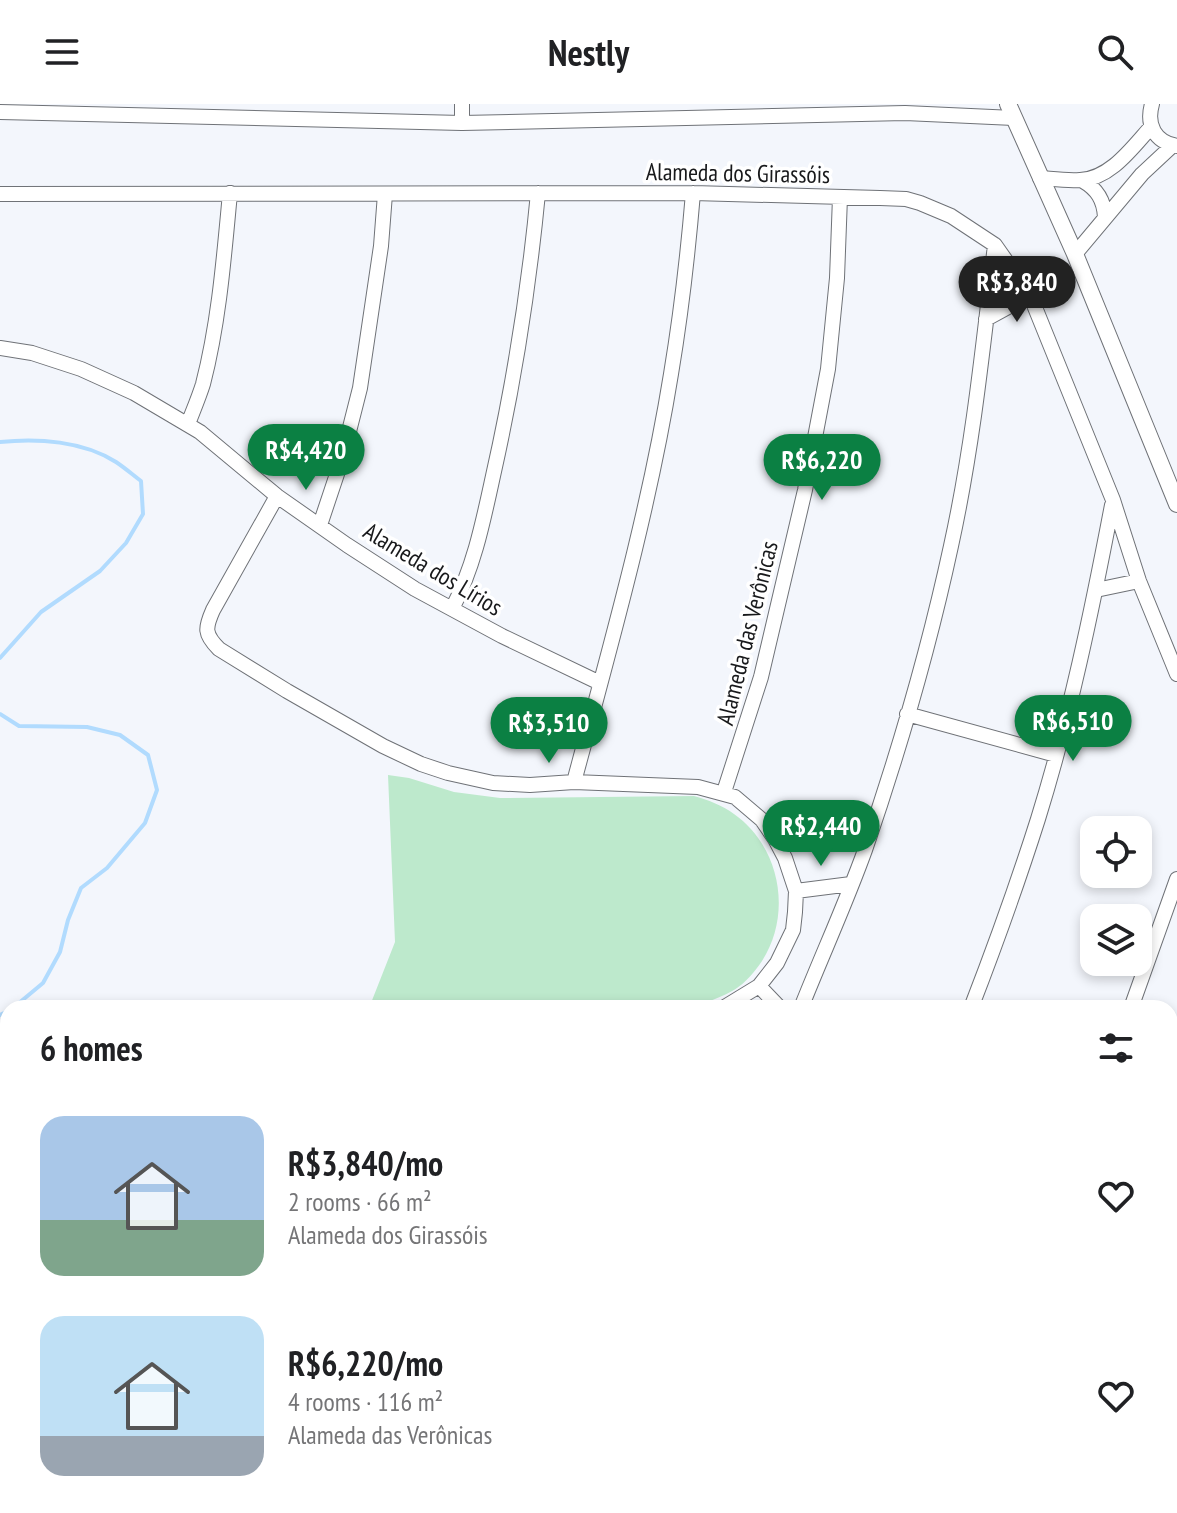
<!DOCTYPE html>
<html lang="en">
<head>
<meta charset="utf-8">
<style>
	body { margin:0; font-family:"PT Sans Narrow",sans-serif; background:#f6f6f6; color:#202124; height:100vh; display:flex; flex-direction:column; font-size:30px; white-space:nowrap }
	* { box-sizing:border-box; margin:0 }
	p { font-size:26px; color:#757577 }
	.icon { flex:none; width:44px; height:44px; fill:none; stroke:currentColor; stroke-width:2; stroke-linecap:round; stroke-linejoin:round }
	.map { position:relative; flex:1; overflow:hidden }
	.panel { position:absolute; left:0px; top:896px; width:1178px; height:514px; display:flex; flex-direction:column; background:#fff; border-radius:24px 24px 0 0; box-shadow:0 4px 12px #0003 }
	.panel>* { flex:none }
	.controls { position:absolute; left:1080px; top:712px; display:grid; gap:16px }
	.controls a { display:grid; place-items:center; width:72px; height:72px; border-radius:16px; background:#fff; box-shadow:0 4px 12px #0003; font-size:40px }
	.price { position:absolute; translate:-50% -68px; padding:0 18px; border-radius:28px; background:#0b8043; color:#fff; font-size:26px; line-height:52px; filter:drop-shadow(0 2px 4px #0008) }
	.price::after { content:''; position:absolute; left:50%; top:48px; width:24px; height:18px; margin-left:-12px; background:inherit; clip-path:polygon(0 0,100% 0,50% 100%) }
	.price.selected { background:#222; color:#fff }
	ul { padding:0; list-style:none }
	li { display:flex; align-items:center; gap:24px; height:200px; padding:0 40px }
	li span { display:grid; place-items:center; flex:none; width:224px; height:160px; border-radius:24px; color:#555 }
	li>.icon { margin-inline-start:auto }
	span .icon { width:96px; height:96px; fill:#fffc; stroke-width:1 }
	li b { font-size:34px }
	h2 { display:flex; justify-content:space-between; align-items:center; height:96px; padding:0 40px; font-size:34px }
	header { display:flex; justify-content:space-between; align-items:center; height:104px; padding:0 40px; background:#fff; font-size:36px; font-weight:700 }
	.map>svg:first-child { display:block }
	.green { fill:#bde9cc }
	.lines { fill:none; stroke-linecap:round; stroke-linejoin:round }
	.stream { stroke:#b1dbfe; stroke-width:4 }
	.minor-casing { stroke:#6f7277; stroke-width:16 }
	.tertiary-casing { stroke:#6f7277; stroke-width:18 }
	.minor { stroke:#fff; stroke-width:14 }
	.tertiary { stroke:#fff; stroke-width:16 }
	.labels { text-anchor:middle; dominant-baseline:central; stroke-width:7; stroke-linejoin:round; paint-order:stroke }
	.street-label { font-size:24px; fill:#18191b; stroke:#fff }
</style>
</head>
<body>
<header><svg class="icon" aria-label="menu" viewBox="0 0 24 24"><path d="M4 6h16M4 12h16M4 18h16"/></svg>Nestly<svg class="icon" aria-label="search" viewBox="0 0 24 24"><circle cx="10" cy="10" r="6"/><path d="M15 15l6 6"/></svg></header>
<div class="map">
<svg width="1177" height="1409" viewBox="0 0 1177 1409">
	<rect width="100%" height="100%" fill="#f3f6fc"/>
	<path class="green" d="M388 671 409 674 454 688 500 694 694 692C708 696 722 701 734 710 785 746 794 822 753 869 734 892 719 891 696 904H369L395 838Z
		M1170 1259 1177 1262V1409H495L489 1402H1170Z"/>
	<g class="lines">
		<path class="stream" d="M0 338C38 334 83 337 116 358 125 364 133 371 141 377L143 410 126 439 100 467 41 508 0 554
			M0 610 19 622 87 623 120 631 148 651 157 686 145 719 107 764 81 784 68 816 60 848 43 879 13 904
			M0 911 8 907
			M0 1015 6 1020 0 1042"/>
		<defs>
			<path id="minor" d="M462 0V19
				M1152 0C1146 21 1155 38 1177 42
				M0 8 462 19 905 9 1014 14
				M1040 74C1053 75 1067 77 1080 76 1110 75 1132 44 1151 23
				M1083 77C1097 85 1104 96 1105 113
				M0 90 693 89 880 94 906 95 920 99 951 112 995 141 1030 191 1113 396 1139 477 1177 570
				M1075 150 1142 70 1172 42
				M986 215 1030 191
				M0 244 32 249 81 265 134 289 200 328 277 392 347 441 415 485 502 532 600 579
				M188 320C193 307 199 293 203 280 219 218 224 153 230 89
				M277 392 213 506C205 524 204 530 219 545L287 587 383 642 421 660 448 669 493 679 530 681 574 678 698 683 735 693 762 716 775 735 785 754 796 787 795 808 793 826 777 859 759 882 723 904
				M320 421 342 355 360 284 381 142 385 90
				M1096 486 1139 477
				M452 505C474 463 483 418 493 372 514 279 529 183 538 89
				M907 610 1056 651
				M574 678C610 543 649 407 671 270 681 210 688 149 693 89
				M724 688 761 573 805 386 828 265 837 174 840 93
				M796 787 851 780
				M759 882 780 904
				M801 904C822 851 846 799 865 746 899 647 929 544 951 442 973 342 983 242 995 141
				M971 904C995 842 1018 778 1038 715 1070 612 1092 506 1112 401
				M1131 904 1177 775
				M0 1214H8
				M1170 1219 1177 1202
				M1170 1251 1177 1254
				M0 1368H8
				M474 1402 480 1409"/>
			<path id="tertiary" d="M1008 0 1075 150 1177 400"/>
		</defs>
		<use href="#minor" class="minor-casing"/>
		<use href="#tertiary" class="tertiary-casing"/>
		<use href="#minor" class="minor"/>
		<use href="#tertiary" class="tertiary"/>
	</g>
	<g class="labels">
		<g class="street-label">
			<text transform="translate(738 69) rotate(1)">Alameda dos Girassóis</text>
			<text transform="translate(433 465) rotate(31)">Alameda dos Lírios</text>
			<text transform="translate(747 529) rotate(-76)">Alameda das Verônicas</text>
		</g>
	</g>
</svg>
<div class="controls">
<a><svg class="icon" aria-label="locate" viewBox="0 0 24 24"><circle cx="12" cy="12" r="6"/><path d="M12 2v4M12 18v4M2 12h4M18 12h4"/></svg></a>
<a><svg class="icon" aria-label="layers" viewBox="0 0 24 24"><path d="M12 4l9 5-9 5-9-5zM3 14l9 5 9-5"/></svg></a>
</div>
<b class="price selected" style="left:1017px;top:220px">R$3,840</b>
<b class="price" style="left:306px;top:388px">R$4,420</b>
<b class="price" style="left:822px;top:398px">R$6,220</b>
<b class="price" style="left:1073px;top:659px">R$6,510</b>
<b class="price" style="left:549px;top:661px">R$3,510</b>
<b class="price" style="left:821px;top:764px">R$2,440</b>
<section class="panel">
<h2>6 homes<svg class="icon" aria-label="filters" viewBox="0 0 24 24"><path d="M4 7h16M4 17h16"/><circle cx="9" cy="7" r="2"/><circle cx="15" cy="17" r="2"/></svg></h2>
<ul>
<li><span style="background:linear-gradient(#a9c7e8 65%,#7fa58c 0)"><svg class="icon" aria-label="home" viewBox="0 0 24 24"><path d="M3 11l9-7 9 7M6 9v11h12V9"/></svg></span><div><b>R$3,840/mo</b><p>2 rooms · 66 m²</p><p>Alameda dos Girassóis</p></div><svg class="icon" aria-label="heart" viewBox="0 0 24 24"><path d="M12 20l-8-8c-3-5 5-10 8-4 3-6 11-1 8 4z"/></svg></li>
<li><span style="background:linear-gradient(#bfe0f5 75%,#9aa5b1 0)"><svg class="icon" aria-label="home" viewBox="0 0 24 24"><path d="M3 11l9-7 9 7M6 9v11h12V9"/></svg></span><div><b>R$6,220/mo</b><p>4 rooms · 116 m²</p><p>Alameda das Verônicas</p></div><svg class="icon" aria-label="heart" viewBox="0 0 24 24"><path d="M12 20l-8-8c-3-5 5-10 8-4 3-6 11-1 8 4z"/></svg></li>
</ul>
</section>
</div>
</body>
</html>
